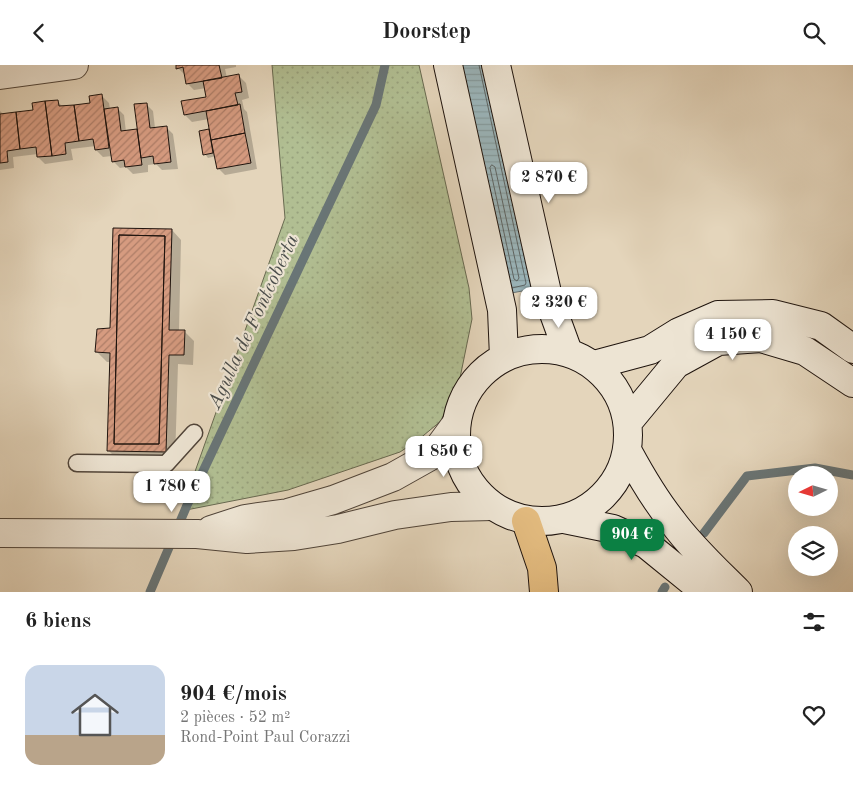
<!DOCTYPE html>
<html lang="fr">
<head>
<meta charset="utf-8">
<style>
	body { margin:0; font-family:"Old Standard TT",serif; background:#f6f6f6; color:#222; height:100vh; display:flex; flex-direction:column; font-size:19px; white-space:nowrap }
	* { box-sizing:border-box; margin:0 }
	p { font-size:16px; color:#767676 }
	.icon { flex:none; width:28px; height:28px; fill:none; stroke:currentColor; stroke-width:2; stroke-linecap:round; stroke-linejoin:round }
	.map { position:relative; height:527px; overflow:hidden }
	.panel { display:flex; flex-direction:column; background:#fff; flex:1 }
	.panel>* { flex:none }
	.needle { width:32px; rotate:265deg }
	.fabs { position:absolute; left:788px; top:401px; display:grid; gap:10px }
	.fabs a { display:grid; place-items:center; width:50px; height:50px; border-radius:50%; background:#fff; box-shadow:0 5px 20px #0002; font-size:25px }
	.price { position:absolute; translate:-50% -42px; padding:0 11px; border-radius:10px; background:#fff; color:#222; font-size:16px; line-height:32px; filter:drop-shadow(0 1px 2px #0008) }
	.price::after { content:''; position:absolute; left:50%; top:30px; width:15px; height:11px; margin-left:-8px; background:inherit; clip-path:polygon(0 0,100% 0,50% 100%) }
	.price.active { background:#0b8043; color:#fff }
	ul { padding:0; list-style:none }
	li { display:flex; align-items:center; gap:15px; height:125px; padding:0 25px }
	li span { display:grid; place-items:center; flex:none; width:140px; height:100px; border-radius:15px; color:#555 }
	li>.icon { margin-inline-start:auto }
	span .icon { width:60px; height:60px; fill:#fffc; stroke-width:1 }
	li b { font-size:21px }
	h2 { display:flex; justify-content:space-between; align-items:center; height:60px; padding:0 25px; font-size:21px }
	header { display:flex; justify-content:space-between; align-items:center; height:65px; padding:0 25px; background:#fff; font-size:22px; font-weight:800 }
	.map>svg:first-child { display:block }
	.grass { fill:url(#grass-dots); stroke:#686950 }
	.water { fill:url(#water-rules); stroke:#697576 }
	.shadow { fill:#0003 }
	.lines { fill:none; stroke-linecap:round; stroke-linejoin:round }
	.shore { stroke:#5d6565; stroke-width:1 }
	.stream { stroke:#697576; stroke-width:9 }
	.building { fill:url(#building-hatch); stroke:#1f140e; fill-rule:evenodd }
	.lane-casing { stroke:#504439; stroke-width:19 }
	.street-casing { stroke:#504439; stroke-width:30 }
	.secondary-casing { stroke:#1f140e; stroke-width:30 }
	.primary-casing { stroke:#1f140e; stroke-width:30 }
	.lane { stroke:#ede4d3; stroke-width:16 }
	.street { stroke:#ede4d3; stroke-width:28 }
	.secondary { stroke:#ede4d3; stroke-width:28 }
	.primary { stroke:#e2ba7e; stroke-width:28 }
	.labels { text-anchor:middle; dominant-baseline:central; stroke-width:4.5; stroke-linejoin:round; paint-order:stroke }
	.water-label { font-size:20px; font-style:italic; fill:#4a4d4b; stroke:#ede4d3 }
</style>
</head>
<body>
<header><svg class="icon" aria-label="back" viewBox="0 0 24 24"><path d="M15 5l-7 7 7 7"/></svg>Doorstep<svg class="icon" aria-label="search" viewBox="0 0 24 24"><circle cx="10" cy="10" r="6"/><path d="M15 15l6 6"/></svg></header>
<div class="map">
<svg width="853" height="527" viewBox="0 0 853 527">
	<defs>
		<pattern id="grass-dots" width="8" height="8" patternUnits="userSpaceOnUse" patternTransform="scale(1.25)"><rect width="8" height="8" fill="#b1be92"/><path d="M2 2h.1M6 6h.1" fill="none" stroke="#98a27d" stroke-width="1.8" stroke-linecap="round"/></pattern>
		<pattern id="water-rules" width="6" height="5" patternUnits="userSpaceOnUse" patternTransform="scale(1.25)"><rect width="6" height="5" fill="#9bb6bc"/><path d="M0 2.5h6" fill="none" stroke="#859ca0"/></pattern>
		<pattern id="building-hatch" width="6" height="6" patternUnits="userSpaceOnUse" patternTransform="scale(1.25)"><rect width="6" height="6" fill="#d69b80"/><path d="M-1 1l2-2M0 6l6-6M5 7l2-2" fill="none" stroke="#ad7d67"/></pattern>
	</defs>
	<rect width="100%" height="100%" fill="#e4d5bb"/>
	<filter id="stains"><feTurbulence type="fractalNoise" baseFrequency=".004" numOctaves="4"/><feColorMatrix values="0 0 0 0 .2 0 0 0 0 .09 0 0 0 0 .02 0 0 0 .5 -.17"/></filter>
	<radialGradient id="worn" r=".72"><stop offset=".6" stop-color="#630" stop-opacity="0"/><stop offset="1" stop-color="#630" stop-opacity=".3"/></radialGradient>
	<path class="grass" d="M272 0H419L469 223 472 254 460 313 441 356 418 375 400 387 288 425 181 446 285 153Z"/>
	<path class="water" d="M456 0H484L533 224 506 229Z"/>
	<path class="shadow" d="M177 0H236V2L225 4 227 13 239 11 246 18 249 33 242 35 244 44 247 47 257 104 225 110 218 103 216 91 208 93 205 89 209 65 211 68 209 54 192 57 185 50 208 33 206 23 194 25 187 18 185 10 178 3Z
		M102 31 109 38 110 44 117 43 124 50 126 67 139 65 146 39 153 46 155 63 166 62 173 69 178 104 162 105 156 99 148 100V107L133 109 126 102 120 103 113 96 112 91 103 92 96 85V81L71 84 73 95 45 99 38 92V89L13 92 14 103 0 105V46L4 50 34 46 57 36 63 42 92 39Z
		M172 165 181 175 179 266H184L194 276 193 300 178 299 175 396 118 395 108 385 111 297H107L97 287Z"/>
	<g class="lines">
		<path class="shore" d="M479 0 526 218 525 220 512 223
			M492 100 495 102 519 213 517 216 514 214 490 103Z"/>
		<path class="stream" d="M704 468 747 411 815 403 853 410
			M150 527 188 438 376 40 385 0
			M662 527 665 522"/>
	</g>
	<path class="building" d="M176 0H219L222 13 186 19 183 2 176 4Z
		M239 9 242 27 235 28 238 40 184 50 181 36 206 32 203 16Z
		M102 29 109 83 95 85 93 74 79 76 74 40 90 38 89 31Z
		M58 35 59 41 74 40 79 76 65 78 66 89 52 91 45 36Z
		M45 36 52 91 37 92 36 82 20 84 16 47 33 45 32 38Z
		M147 38 150 63 167 61 171 97 154 99 153 91 141 93 134 39Z
		M240 39 245 68 211 75 206 46Z
		M118 42 121 66 137 64 142 100 125 102 124 95 112 97 104 44Z
		M16 47 20 84 7 86 8 97 0 98V49Z
		M209 64 213 88 203 90 199 66Z
		M245 68 251 98 217 104 211 75Z
		M113 163 172 164 169 265H185L184 290H169L166 387 107 386 110 288 95 287 97 264 110 263ZM119 170 165 171 159 379H114Z
		M119 170 165 171 159 379H114Z"/>
	<g class="lines">
		<defs>
			<path id="lane" d="M77 398 166 399 194 368"/>
			<path id="street" d="M0 10 74 0
				M211 465 245 454 288 448 333 435 393 412 434 389 456 359
				M0 468 197 469 247 474 294 471 338 464 395 450 451 442 492 441"/>
			<path id="secondary" d="M448 0 502 245 504 292
				M496 0 548 232 568 287
				M456 370a86 86 0 1 1 172 0a86 86 0 1 1-172 0Z
				M594 300 650 285 679 267 718 250 773 249 821 261 853 284
				M628 357 676 299 718 276 761 273 805 286 853 318
				M628 387C641 411 655 435 672 456 691 482 715 504 738 527
				M564 454 613 464 646 479 705 527"/>
			<path id="primary" d="M526 456 542 503 544 527"/>
		</defs>
		<use href="#lane" class="lane-casing"/>
		<use href="#street" class="street-casing"/>
		<use href="#secondary" class="secondary-casing"/>
		<use href="#primary" class="primary-casing"/>
		<use href="#lane" class="lane"/>
		<use href="#street" class="street"/>
		<use href="#secondary" class="secondary"/>
		<use href="#primary" class="primary"/>
	</g>
	<g class="labels">
		<g class="water-label">
			<text transform="translate(254 257) rotate(-65)">Agulla de Fontcoberta</text>
		</g>
	</g>
	<rect width="100%" height="100%" filter="url(#stains)"/>
	<rect width="100%" height="100%" fill="url(#worn)"/>
</svg>
<div class="fabs">
<a><svg class="needle" viewBox="-14 -14 28 28"><path d="M0-13l5 13h-10z" fill="#e53935"/><path d="M0 13l5-13h-10z" fill="#767676"/></svg></a>
<a><svg class="icon" aria-label="layers" viewBox="0 0 24 24"><path d="M12 4l9 5-9 5-9-5zM3 14l9 5 9-5"/></svg></a>
</div>
<b class="price" style="left:549px;top:139px">2 870 €</b>
<b class="price" style="left:559px;top:264px">2 320 €</b>
<b class="price" style="left:733px;top:296px">4 150 €</b>
<b class="price" style="left:444px;top:413px">1 850 €</b>
<b class="price" style="left:172px;top:448px">1 780 €</b>
<b class="price active" style="left:632px;top:496px">904 €</b>
</div>
<section class="panel">
<h2>6 biens<svg class="icon" aria-label="filters" viewBox="0 0 24 24"><path d="M4 7h16M4 17h16"/><circle cx="9" cy="7" r="2"/><circle cx="15" cy="17" r="2"/></svg></h2>
<ul>
<li><span style="background:linear-gradient(#c9d6e8 70%,#b9a48a 0)"><svg class="icon" aria-label="home" viewBox="0 0 24 24"><path d="M3 11l9-7 9 7M6 9v11h12V9"/></svg></span><div><b>904 €/mois</b><p>2 pièces · 52 m²</p><p>Rond-Point Paul Corazzi</p></div><svg class="icon" aria-label="heart" viewBox="0 0 24 24"><path d="M12 20l-8-8c-3-5 5-10 8-4 3-6 11-1 8 4z"/></svg></li>
</ul>
</section>
</body>
</html>
